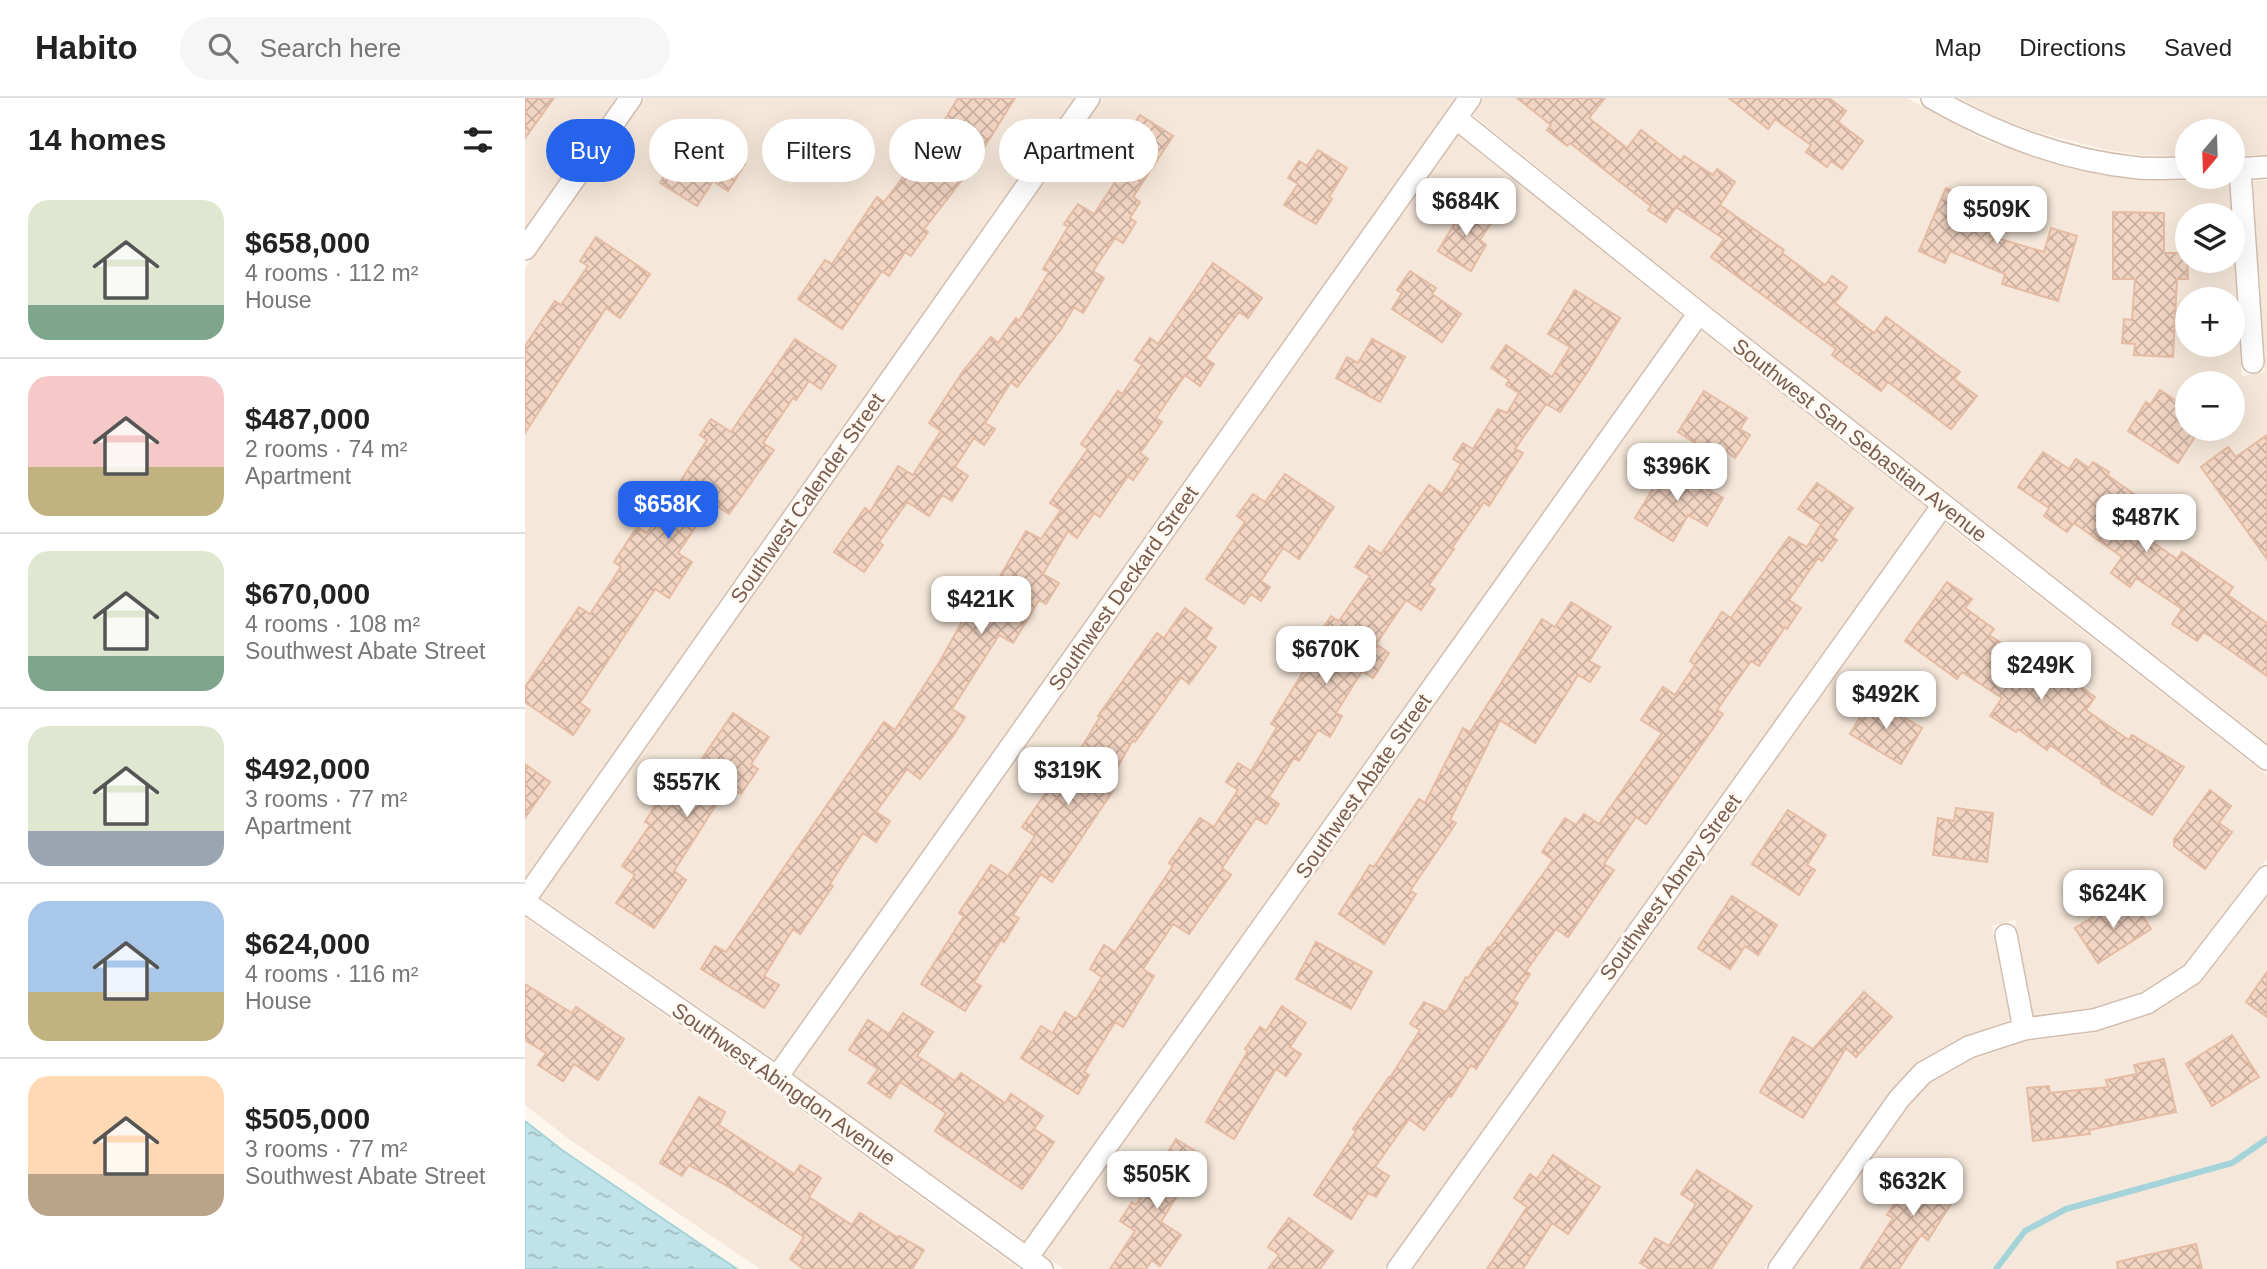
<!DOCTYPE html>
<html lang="en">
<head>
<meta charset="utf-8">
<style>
	body { margin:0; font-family:Arial,sans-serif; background:#f6f6f6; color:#222; height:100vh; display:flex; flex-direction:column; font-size:26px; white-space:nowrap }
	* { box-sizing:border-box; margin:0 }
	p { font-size:23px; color:#767676 }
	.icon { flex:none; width:38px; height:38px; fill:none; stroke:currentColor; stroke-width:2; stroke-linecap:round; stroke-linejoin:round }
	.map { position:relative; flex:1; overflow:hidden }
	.panel { display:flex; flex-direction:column; background:#fff; width:525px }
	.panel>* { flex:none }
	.guide { position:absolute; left:21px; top:21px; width:665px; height:63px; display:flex; gap:14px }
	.needle { width:46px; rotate:199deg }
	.tools { position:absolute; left:1650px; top:21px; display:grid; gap:14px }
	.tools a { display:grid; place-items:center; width:70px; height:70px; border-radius:50%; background:#fff; box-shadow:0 7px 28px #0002; font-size:35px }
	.price { position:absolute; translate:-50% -60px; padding:0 16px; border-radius:14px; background:#fff; color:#222; font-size:23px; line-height:46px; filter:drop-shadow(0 2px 4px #0008) }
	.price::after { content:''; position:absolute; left:50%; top:42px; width:21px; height:16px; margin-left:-10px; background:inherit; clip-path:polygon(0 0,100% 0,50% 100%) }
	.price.on { background:#2563eb; color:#fff }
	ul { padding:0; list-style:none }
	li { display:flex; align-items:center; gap:21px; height:175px; padding:0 28px }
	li+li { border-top:2px solid #e0e0e0 }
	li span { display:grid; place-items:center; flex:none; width:196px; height:140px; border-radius:21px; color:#555 }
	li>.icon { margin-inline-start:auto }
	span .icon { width:84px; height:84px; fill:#fffc; stroke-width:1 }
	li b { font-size:30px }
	h2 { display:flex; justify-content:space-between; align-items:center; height:84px; padding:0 28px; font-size:30px }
	.pill { padding:0 24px; border-radius:32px; background:#fff; box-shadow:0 7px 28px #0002; font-size:24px; line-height:63px }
	.pill.on { background:#2563eb; color:#fff }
	header { display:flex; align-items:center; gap:42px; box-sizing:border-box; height:98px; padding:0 35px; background:#fff; border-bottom:2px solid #e0e0e0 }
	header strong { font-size:33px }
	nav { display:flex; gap:38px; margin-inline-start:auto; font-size:24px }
	.search { width:490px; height:63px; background:#f6f6f6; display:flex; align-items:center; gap:18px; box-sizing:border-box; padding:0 24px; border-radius:38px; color:#767676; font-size:26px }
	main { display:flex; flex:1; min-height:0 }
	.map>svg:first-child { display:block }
	.residential { fill:#f5e8da; fill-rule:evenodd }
	.water { fill:url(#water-ripples); stroke:#a5d3da; stroke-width:2 }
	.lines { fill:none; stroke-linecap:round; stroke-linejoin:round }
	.stream { stroke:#a5d3da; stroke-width:6 }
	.building { fill:url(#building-cross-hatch); stroke:#e6bba3; stroke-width:2 }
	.minor-casing { stroke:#d1beb0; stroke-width:24 }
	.minor { stroke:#fff; stroke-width:21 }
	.labels { text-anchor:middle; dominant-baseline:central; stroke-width:6; stroke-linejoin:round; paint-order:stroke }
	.street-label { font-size:21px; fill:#7a5c4d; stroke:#fffaf3 }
</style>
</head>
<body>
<header>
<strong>Habito</strong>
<div class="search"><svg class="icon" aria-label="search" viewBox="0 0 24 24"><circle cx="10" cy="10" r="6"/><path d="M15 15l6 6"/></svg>Search here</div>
<nav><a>Map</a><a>Directions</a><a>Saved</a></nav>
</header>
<main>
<section class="panel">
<h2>14 homes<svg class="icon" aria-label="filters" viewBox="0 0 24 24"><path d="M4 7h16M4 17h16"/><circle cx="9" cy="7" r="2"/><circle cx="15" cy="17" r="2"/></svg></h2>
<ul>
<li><span style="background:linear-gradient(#dfe7d0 75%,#7fa58c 0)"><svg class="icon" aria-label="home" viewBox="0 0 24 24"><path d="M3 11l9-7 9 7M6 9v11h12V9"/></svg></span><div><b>$658,000</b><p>4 rooms · 112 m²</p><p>House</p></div></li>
<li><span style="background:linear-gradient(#f6c9c9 65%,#c2b280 0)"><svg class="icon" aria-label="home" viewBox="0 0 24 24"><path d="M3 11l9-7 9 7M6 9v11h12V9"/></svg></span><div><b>$487,000</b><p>2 rooms · 74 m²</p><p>Apartment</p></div></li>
<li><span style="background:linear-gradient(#dfe7d0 75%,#7fa58c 0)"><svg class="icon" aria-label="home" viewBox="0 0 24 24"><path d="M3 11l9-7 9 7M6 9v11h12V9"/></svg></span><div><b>$670,000</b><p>4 rooms · 108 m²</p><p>Southwest Abate Street</p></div></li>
<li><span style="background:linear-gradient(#dfe7d0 75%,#9aa5b1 0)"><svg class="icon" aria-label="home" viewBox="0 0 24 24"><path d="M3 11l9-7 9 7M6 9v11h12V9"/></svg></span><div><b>$492,000</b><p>3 rooms · 77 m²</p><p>Apartment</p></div></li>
<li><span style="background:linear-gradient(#a9c7e8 65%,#c2b280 0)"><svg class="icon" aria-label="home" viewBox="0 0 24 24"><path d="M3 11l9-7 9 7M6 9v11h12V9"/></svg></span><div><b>$624,000</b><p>4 rooms · 116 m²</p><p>House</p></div></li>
<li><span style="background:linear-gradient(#ffd9b3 70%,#b9a48a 0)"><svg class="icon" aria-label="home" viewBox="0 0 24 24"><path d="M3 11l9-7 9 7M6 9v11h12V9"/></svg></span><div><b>$505,000</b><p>3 rooms · 77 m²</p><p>Southwest Abate Street</p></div></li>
</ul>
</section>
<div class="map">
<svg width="1742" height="1171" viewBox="0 0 1742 1171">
	<defs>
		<pattern id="water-ripples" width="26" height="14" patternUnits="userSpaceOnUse" patternTransform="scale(1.75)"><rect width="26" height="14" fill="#bfe3e8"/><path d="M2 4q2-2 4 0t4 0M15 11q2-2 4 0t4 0" fill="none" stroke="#a0bbbe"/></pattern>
		<pattern id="building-cross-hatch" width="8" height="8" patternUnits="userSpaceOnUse" patternTransform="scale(1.75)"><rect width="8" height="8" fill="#f3d5c3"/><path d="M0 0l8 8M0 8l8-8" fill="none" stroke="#cab0a1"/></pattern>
	</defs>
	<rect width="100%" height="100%" fill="#fdf6ec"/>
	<path class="residential" d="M0 0H92L0 131Z
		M120 0H550L0 781V170Z
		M578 0H931L250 962 15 799Z
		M959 0H1382L1461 43 1535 67 1612 82 1705 84 1707 117H1662V163H1708V137L1717 278 1740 274 1728 83 1742 82V645L1181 205 948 17ZM1662 201H1708V247H1662ZM1662 285H1708V331H1662Z
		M1434 0H1742V57L1708 58V33H1662V58L1616 57 1582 52 1508 33 1472 20Z
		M933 37 1158 218 500 1143 268 976Z
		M1176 232 1402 410 859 1171H539L518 1157Z
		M1420 425 1742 677V760L1660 867 1618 893 1567 910 1508 917 1490 822 1467 828 1485 922 1440 938 1393 964 1366 993 1239 1171H887Z
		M1742 797V1171H1267L1383 1009 1404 985 1448 961 1501 943 1569 935 1624 917 1676 884Z
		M0 820 245 990 494 1171H235L44 1041 0 1007Z"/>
	<path class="water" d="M0 1023 37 1052 212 1171H0Z"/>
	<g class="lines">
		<path class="stream" d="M1471 1171 1500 1133 1541 1111 1707 1065 1742 1041"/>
	</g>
	<path class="building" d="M0 0H29L0 40Z
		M433 0H490L447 69 399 131 403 134 386 158 380 154 364 178 357 173 317 231 273 201 300 162 307 166 352 99 359 104 420 24 419 23Z
		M992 0H1080L1064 20 1102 50 1116 32 1156 63 1159 58 1188 77 1192 71 1210 84 1195 107 1259 152 1257 155 1300 187 1307 178 1322 189 1310 205 1349 235 1361 219 1435 274 1429 281 1452 298 1426 331 1363 284 1356 293 1307 257 1311 251 1186 159 1199 141 1151 109 1141 124 1123 112 1126 108 1045 45 1042 48 1022 32 1026 27Z
		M1204 0H1304L1321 13 1313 24 1338 43 1317 71 1306 63 1302 69 1281 54 1286 47 1250 21 1243 31Z
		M615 17 648 38 608 99 615 104 605 120 611 124 598 145 590 140 568 173 579 180 558 215 549 209 536 231 492 289 486 284 460 325 470 331 459 347 449 340 430 369 443 378 427 403 417 397 404 418 382 404 354 444 358 447 339 474 309 454 340 410 345 414 373 368 388 377 416 333 404 325 438 273 466 239 473 245 491 220 494 223 524 174 518 171 543 129 539 126 553 106 569 116 602 66 588 58Z
		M153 24 220 66 203 93 188 83 172 108 135 85 153 55 139 47Z
		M793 52 822 70 804 99 807 101 791 126 759 107 773 86 763 80 774 63 782 68Z
		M1421 90 1476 113 1465 138 1519 154 1526 130 1552 138 1533 203 1477 186 1480 176 1425 153 1420 165 1394 153Z
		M941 106 968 122 955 142 961 147 946 173 913 153Z
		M1588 114 1639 115V155H1662L1663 181H1652L1648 259 1609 257 1610 246 1597 245 1599 221 1607 222 1610 181H1588Z
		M71 139 125 176 95 220 81 210 0 335V248L30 203 36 207 63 168 55 163Z
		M688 165 737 200 723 220 714 214 680 260 689 266 675 288 660 277 631 320 637 324 615 355 623 361 608 382 603 378 575 419 569 415 552 440 543 433 518 476 534 485 521 506 514 502 488 545 474 537 427 611 440 619 428 638 395 681 382 671 351 714 365 723 351 744 338 735 305 786 308 788 275 836 268 831 239 878 254 887 239 910 176 871 190 848 201 854 359 624 370 632 414 565 453 495 462 501 501 433 516 441 536 412 525 405 563 351 556 346 593 293 597 296 617 267 610 262 625 240 633 246Z
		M885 173 911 190 907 196 936 216 917 244 867 211 877 195 872 192Z
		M1050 192 1095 220 1063 273 1035 314 1021 306 990 351 998 355 964 408 959 404 927 450 929 451 904 487 910 491 896 512 881 502 851 546 864 555 848 580 837 573 811 615 817 618 805 639 793 632 774 663 769 660 744 699 754 706 741 726 731 720 697 770 706 777 664 836 648 826 618 871 629 878 598 929 590 924 559 974 564 977 553 996 496 960 516 928 528 935 540 914 551 921 577 879 565 871 579 847 590 854 648 768 644 765 675 720 689 729 713 692 701 684 713 665 726 673 752 629 746 626 780 571 774 567 806 518 814 523 845 478 830 469 844 448 856 456 904 387 917 396 936 366 928 361 938 345 948 351 973 311 982 315 994 295 981 287 984 282 966 270 981 247 1027 279 1045 249 1023 236Z
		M270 241 311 268 296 291 284 283 271 302 268 300 238 345 249 352 204 416 187 405 153 455 167 464 144 500 130 491 55 605 65 612 48 637 0 604V589L54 509 65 516 96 469 89 464 112 429 122 435 182 342 175 337 186 321 206 334Z
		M847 241 880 259 855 304 811 280 822 259 833 265Z
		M1635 292 1662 310V331H1675L1653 365 1603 333 1621 304 1625 307Z
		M1179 293 1222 320 1215 331 1225 337 1210 360 1201 353 1195 361 1153 334Z
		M1742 337V461L1676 369 1703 349 1711 359Z
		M1518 354 1544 371 1551 361 1564 370 1568 364 1584 374 1582 377 1626 408 1617 419 1624 424 1616 436 1652 461 1657 454 1708 489 1703 497 1742 525V578L1679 534 1672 543 1647 526 1657 511 1611 480 1605 489 1586 475 1597 459 1549 425 1542 434 1519 418 1524 410 1493 389Z
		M1138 366 1198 400 1182 428 1163 417 1148 443 1110 420 1130 387 1127 386Z
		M760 376 809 409 774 461 758 450 736 483 745 489 736 503 726 496 719 506 681 481 720 424 712 418 728 396 740 404Z
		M1292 385 1328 410 1308 439 1312 442 1297 463 1293 460 1264 502 1276 510 1262 531 1260 529 1234 568 1226 563 1192 612 1198 616 1121 726 1111 719 1079 766 1089 772 1043 839 1031 831 1001 873 1005 876 988 902 993 905 951 971 946 967 926 999 924 997 899 1032 884 1021 850 1069 864 1078 851 1099 843 1095 826 1121 789 1097 831 1033 828 1031 864 979 865 980 895 932 885 926 899 904 921 914 941 879 943 880 963 849 965 850 1028 762 1017 754 1040 720 1051 727 1059 716 1074 726 1137 635 1116 622 1138 589 1150 597 1170 567 1165 563 1197 514 1206 520 1264 439 1282 449 1296 426 1273 411Z
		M1422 484 1447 501 1440 510 1469 531 1464 537 1507 565 1513 555 1534 569 1531 572 1570 599 1561 612 1604 642 1607 637 1659 669 1627 717 1576 685 1577 683 1525 647 1522 652 1493 631 1491 634 1465 618 1477 600 1437 574 1432 581 1380 543Z
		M1046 504 1086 529 1064 563 1075 569 1065 584 1053 577 1010 645 975 622 925 722 931 725 885 793 891 796 859 846 814 816 845 767 849 769 894 701 900 705 938 630 945 634 1017 521 1030 529Z
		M660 510 687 530 680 541 691 549 664 586 656 579 610 644 608 642 582 687 589 691 527 784 516 776 488 817 494 820 479 844 476 842 449 884 456 888 440 913 396 886 439 818 434 815 466 767 483 778 510 738 497 729 527 686 525 685 537 663 545 668 575 619 573 618 632 535 639 540Z
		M1346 600 1397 630 1376 666 1325 636Z
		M208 615 244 639 226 666 233 671 216 696 203 688 149 773 161 782 129 830 91 805 110 777 97 768 125 727 120 724 146 682 157 690Z
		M0 666 25 684 0 720Z
		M1685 692 1706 708 1694 725 1707 734 1680 771 1649 748V741Z
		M1431 710 1468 715 1462 764 1408 757 1413 720 1429 723Z
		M1263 712 1301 737 1282 767 1290 772 1274 797 1227 766Z
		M1207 798 1252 827 1233 857 1220 848 1205 871 1173 850Z
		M1606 800 1626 831 1573 865 1550 830 1586 808 1596 814Z
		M791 844 847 874 826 911 771 881Z
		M1742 874V919L1721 904Z
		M0 886 47 915 51 909 99 941 73 982 49 966 38 983 13 967 21 955 0 942Z
		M1339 894 1367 919 1331 959 1321 950 1278 1020 1235 994 1268 939 1288 951Z
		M757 908 781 925 765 949 776 956 761 978 751 971 709 1041 681 1024 723 953 720 951 735 929 741 933Z
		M378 915 408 934 392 958 430 983 436 975 480 1005 486 996 518 1018 509 1031 529 1044 497 1091 410 1033 421 1015 375 984 365 1000 343 985 353 971 324 952 343 922 364 936Z
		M1707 937 1734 979 1687 1008 1661 966Z
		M1639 961 1651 1014 1564 1032 1565 1036 1508 1043 1502 990 1524 988 1525 995 1583 989 1581 982 1612 976 1609 967Z
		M174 999 200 1014 194 1027 269 1076 275 1067 296 1080 284 1099 327 1127 335 1115 373 1140 374 1138 399 1152 387 1171H279L265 1161 279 1139 199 1086 164 1067 157 1078 135 1065Z
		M651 1041 677 1057 636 1124 656 1137 635 1168 627 1162 621 1171H585L610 1133 595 1123 607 1104 611 1107Z
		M1028 1057 1075 1089 1043 1136 1027 1125 998 1171H962L1002 1109 989 1100 1005 1076 1012 1081Z
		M1394 1064 1436 1090 1403 1142 1396 1137 1374 1171H1335L1368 1120 1362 1117Z
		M1172 1072 1227 1108 1186 1171H1125L1115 1165 1130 1140 1144 1148 1171 1106 1156 1096Z
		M764 1120 808 1153 795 1171H743L754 1157 743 1149Z
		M1671 1146 1677 1171H1593L1592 1164Z"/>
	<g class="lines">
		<defs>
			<path id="minor" d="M1407 0C1470 36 1541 63 1614 70 1630 71 1647 70 1662 70
				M931 20 1174 215 1742 661
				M1708 71 1742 69
				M1715 71 1728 264
				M0 151 106 0
				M0 801 564 0
				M0 804 252 979 517 1171
				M1481 837 1499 931
				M252 979 945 0
				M502 1160 1174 215
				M873 1171 1418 407
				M1254 1171 1374 1001 1398 975 1444 949 1499 931 1569 922 1622 905 1667 876 1742 779"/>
		</defs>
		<use href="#minor" class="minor-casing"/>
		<use href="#minor" class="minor"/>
	</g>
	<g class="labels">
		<g class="street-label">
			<text transform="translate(1335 342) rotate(38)">Southwest San Sebastian Avenue</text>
			<text transform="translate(282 400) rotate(-55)">Southwest Calender Street</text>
			<text transform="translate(598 490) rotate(-55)">Southwest Deckard Street</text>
			<text transform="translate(838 688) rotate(-55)">Southwest Abate Street</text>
			<text transform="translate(1145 789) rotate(-54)">Southwest Abney Street</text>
			<text transform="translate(259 986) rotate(35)">Southwest Abingdon Avenue</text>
		</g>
	</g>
</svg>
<div class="tools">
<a><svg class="needle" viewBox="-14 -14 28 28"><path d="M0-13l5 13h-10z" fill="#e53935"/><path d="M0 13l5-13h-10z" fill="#767676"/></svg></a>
<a><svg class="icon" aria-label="layers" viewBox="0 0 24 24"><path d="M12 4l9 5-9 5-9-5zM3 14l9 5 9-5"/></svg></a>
<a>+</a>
<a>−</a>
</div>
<b class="price" style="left:941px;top:140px">$684K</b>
<b class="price" style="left:1472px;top:148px">$509K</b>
<b class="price" style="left:1152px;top:405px">$396K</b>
<b class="price on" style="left:143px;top:443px">$658K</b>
<b class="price" style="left:1621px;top:456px">$487K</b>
<b class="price" style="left:456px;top:538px">$421K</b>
<b class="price" style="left:801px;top:588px">$670K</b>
<b class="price" style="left:1516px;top:604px">$249K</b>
<b class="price" style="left:1361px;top:633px">$492K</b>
<b class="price" style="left:543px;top:709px">$319K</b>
<b class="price" style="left:162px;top:721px">$557K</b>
<b class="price" style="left:1588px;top:832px">$624K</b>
<b class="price" style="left:632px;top:1113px">$505K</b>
<b class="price" style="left:1388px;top:1120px">$632K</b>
<div class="guide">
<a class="pill on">Buy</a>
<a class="pill">Rent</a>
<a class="pill">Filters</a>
<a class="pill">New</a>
<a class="pill">Apartment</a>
</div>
</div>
</main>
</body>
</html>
